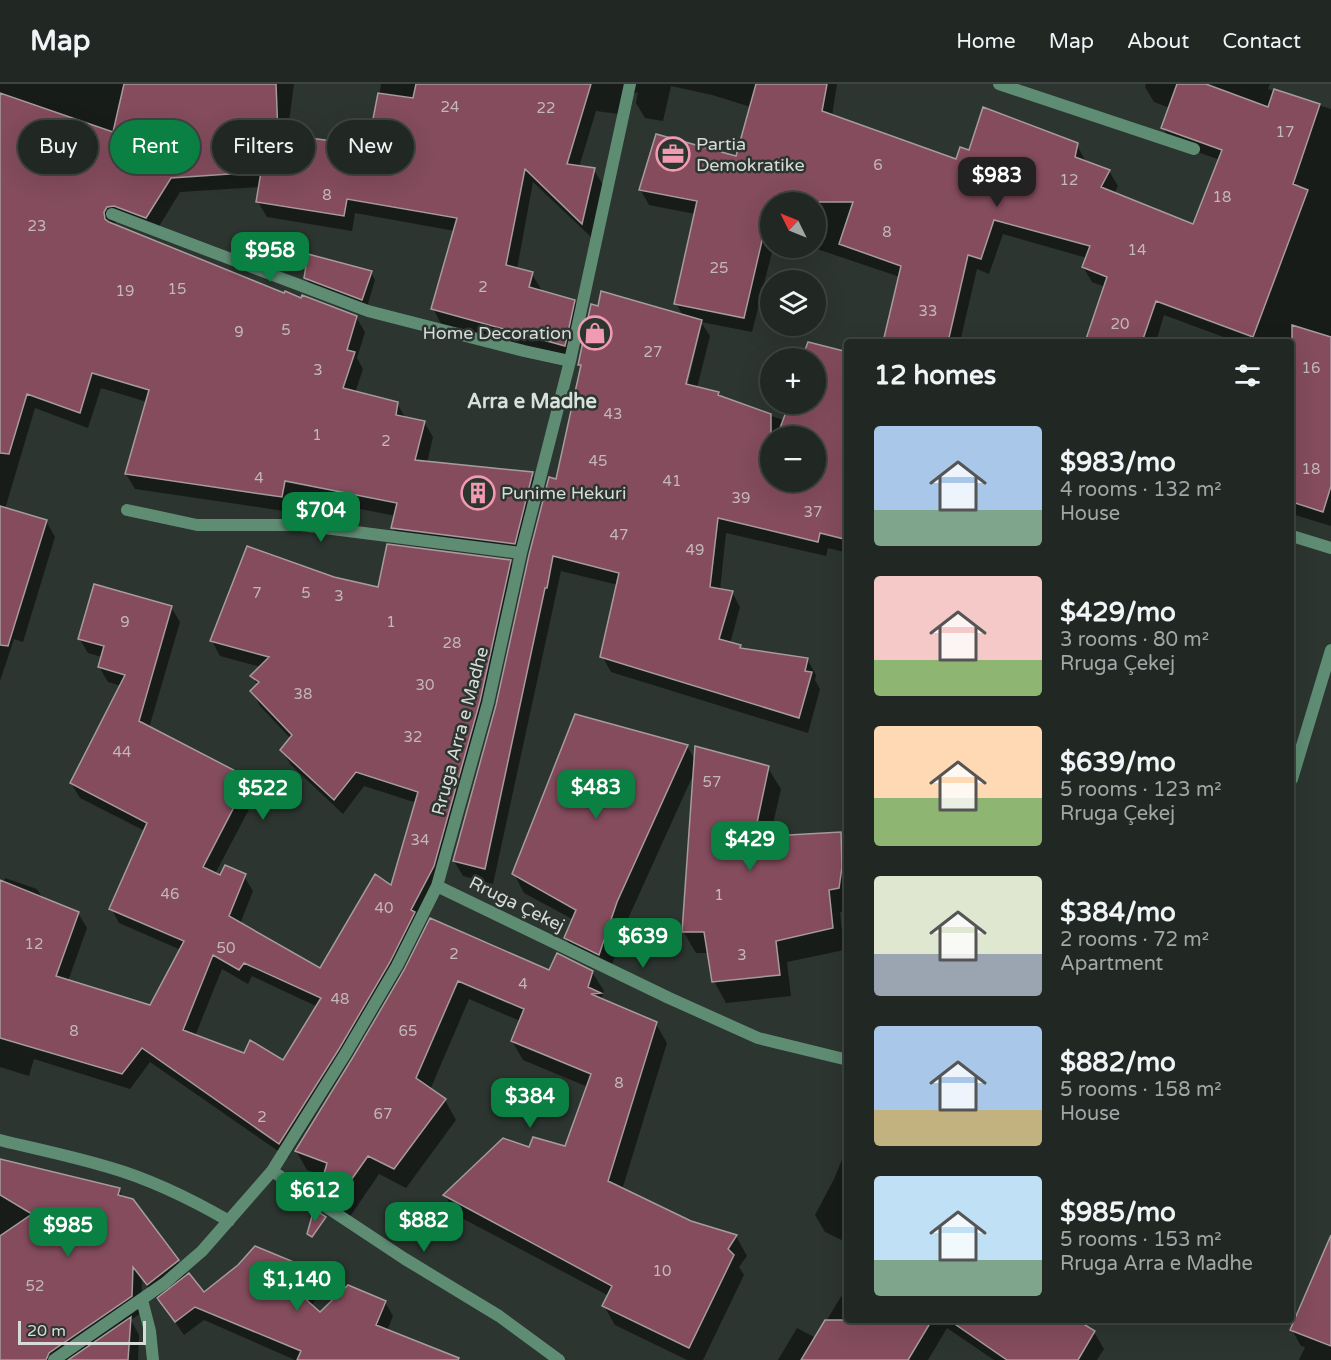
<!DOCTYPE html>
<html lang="en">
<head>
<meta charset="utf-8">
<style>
	body { margin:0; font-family:"Varela Round",sans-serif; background:#29302c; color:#f1f3f6; height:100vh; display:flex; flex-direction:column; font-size:22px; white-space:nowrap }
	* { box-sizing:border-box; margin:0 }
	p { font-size:20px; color:#a2a6a6 }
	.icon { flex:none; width:33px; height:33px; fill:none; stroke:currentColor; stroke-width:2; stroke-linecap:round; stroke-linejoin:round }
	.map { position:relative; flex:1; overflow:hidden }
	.drawer { position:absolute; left:844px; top:255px; width:450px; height:984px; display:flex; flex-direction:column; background:#212824; border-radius:6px; box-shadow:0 6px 24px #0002,0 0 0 2px #3e4441 }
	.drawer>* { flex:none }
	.top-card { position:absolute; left:18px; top:36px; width:570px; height:54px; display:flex; gap:12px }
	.needle { width:39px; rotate:313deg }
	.fabs { position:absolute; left:760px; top:108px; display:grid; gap:12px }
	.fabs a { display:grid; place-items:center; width:66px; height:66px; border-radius:50%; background:#212824; box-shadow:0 6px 24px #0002,0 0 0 2px #3e4441; font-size:30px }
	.scale { position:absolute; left:18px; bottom:15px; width:128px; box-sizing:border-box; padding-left:6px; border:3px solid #d7dcd9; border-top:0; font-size:16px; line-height:21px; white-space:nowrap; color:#d7dcd9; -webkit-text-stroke:4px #2c3530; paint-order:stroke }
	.price { position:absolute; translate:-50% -51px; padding:0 14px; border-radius:12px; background:#0b8043; color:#fff; font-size:20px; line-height:39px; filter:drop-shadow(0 2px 3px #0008) }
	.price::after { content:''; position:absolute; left:50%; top:36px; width:18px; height:14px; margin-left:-9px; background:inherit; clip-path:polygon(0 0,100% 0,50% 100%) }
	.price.current { background:#222; color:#fff }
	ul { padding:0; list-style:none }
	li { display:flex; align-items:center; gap:18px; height:150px; padding:0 30px }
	li span { display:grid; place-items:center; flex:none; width:168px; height:120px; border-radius:6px; color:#555 }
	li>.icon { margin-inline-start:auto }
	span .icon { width:72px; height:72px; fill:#fffc; stroke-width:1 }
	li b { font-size:26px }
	h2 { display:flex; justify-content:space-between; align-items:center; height:72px; padding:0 30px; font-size:26px }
	.chip { padding:0 21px; border-radius:27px; background:#212824; box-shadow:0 6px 24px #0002,0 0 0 2px #3e4441; font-size:21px; line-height:54px }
	.chip.current { background:#0b8043; color:#fff }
	header { display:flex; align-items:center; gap:36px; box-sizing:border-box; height:84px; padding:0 30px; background:#212824; border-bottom:2px solid #3e4441 }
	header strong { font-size:28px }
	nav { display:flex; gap:33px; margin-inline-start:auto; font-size:21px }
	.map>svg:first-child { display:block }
	.shadow { fill:#0007; fill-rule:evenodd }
	.building { fill:#844c5d; stroke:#a79b9e; stroke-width:1.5; fill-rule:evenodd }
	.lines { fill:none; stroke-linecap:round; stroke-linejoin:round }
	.lane { stroke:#5f8d74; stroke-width:12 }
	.street { stroke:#5f8d74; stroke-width:12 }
	.labels { text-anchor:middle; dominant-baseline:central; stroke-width:5; stroke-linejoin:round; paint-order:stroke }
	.number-label { font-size:15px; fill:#c2b8ba }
	.poi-label { font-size:18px; fill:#d7dcd9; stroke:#2c3530; text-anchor:start }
	.street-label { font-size:18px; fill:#d7dcd9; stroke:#2c3530 }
	.neighbourhood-label { font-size:20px; font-weight:bold; fill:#d7e2dc; stroke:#2c3530 }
</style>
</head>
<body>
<header>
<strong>Map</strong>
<nav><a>Home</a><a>Map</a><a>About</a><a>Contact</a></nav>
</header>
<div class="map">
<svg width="1331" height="1276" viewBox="0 0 1331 1276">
	<rect width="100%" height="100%" fill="#2c3530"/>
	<path class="shadow" d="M0 0H294L287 53 365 63 375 36 381 0H837L832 32 957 77 970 68 1077 61 1086 78 1109 87 1118 102 1114 110 1194 142 1220 76 1172 59 1163 44 1170 24 1154 18 1145 3 1146 0H1270L1268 5 1331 25V442L1292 430V328L1296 312 1292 307V258H1237L1164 231 1156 258H1087L1105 203 1092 198 1083 183 1087 174 1003 150 989 190 977 185 960 258H885L900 193 814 164H816V118H771V164H773L752 248 701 238 710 252 697 304 718 309 720 314 786 337 791 320H816V274H803L807 259 848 270V469L828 464 826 472 726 449 720 506 732 508 740 523 730 560 740 562 743 566 807 575 816 591 815 596 820 605 808 649 611 588 602 572 618 501 561 487 493 800 463 792 454 777 557 396 582 285 579 280 683 232 676 219 695 130 649 121 640 105 737 74 751 23 712 11 671 2 663 37 645 34 636 19 638 8 632 10 626 31 596 27 579 83 594 86 603 101 591 153 533 98 517 185 532 190 541 205 540 208 574 217 583 232 573 277 441 240 433 224 455 147 355 129 352 147 267 133 258 118 260 103 180 108 155 149 125 137 116 138 114 141 285 211 356 233 365 248 357 274 363 285 355 309 397 319 406 335 424 338 433 353 427 379 532 390 541 405 523 475 402 459 393 444 396 432 294 412 291 428 135 405 126 390 147 318 101 304 88 344 35 324 5 425 46 437 55 453 23 558 14 555 0 597ZM697 247H700L686 308 683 307ZM771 352H816V398H771Z
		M371 188 375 196 367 223 311 202 306 194Z
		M510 477 519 492 422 844 398 893 347 980 288 1074 150 978 130 1005 34 975 29 992 0 983V810L5 794 37 805 43 815 78 829 87 844 68 897 150 923 181 866 119 839 111 824 145 747 80 714 71 699 121 602 108 598 99 583 102 573 88 569 79 554 171 523 180 538 149 644 248 695 257 710 215 790 220 793 244 792 253 807 240 840 320 886 392 803 417 719 364 702 343 730 291 681 282 666 291 655 260 622 252 607 258 602 252 592 261 583 220 572 212 557 333 495 379 505ZM222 885 248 900 252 892 318 923 284 978 244 971 195 952Z
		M687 662 695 676 768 684 781 705 770 753 840 750 848 763V826L840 828 844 866 787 878 791 912 726 919 714 897 709 869H696L683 847 694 689 627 837 609 889 576 873 566 854 574 836 524 809 514 790Z
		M405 887 592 888 604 907 602 913 605 918 656 940 667 959 622 1106 690 1138 736 1152 747 1172 739 1183 744 1191 703 1276H687L615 1241 604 1222 609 1212 456 1131 445 1111 530 1065 566 1064 588 1003 523 976 512 957 520 937 469 915 430 1006 445 1016 456 1036 406 1104 379 1090 347 1137 332 1127 320 1108 325 1092 307 1086 296 1067Z
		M848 1061V1159L825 1148 815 1131 834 1095Z
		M0 1076 119 1106 123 1114 178 1177 187 1192 204 1210 317 1190 325 1204 311 1222 320 1231 385 1218 393 1232 387 1247 435 1276H295L204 1236 184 1251 160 1216 158 1217 142 1196 141 1229 131 1236 139 1251 138 1276H0Z
		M1331 1185V1276H1299L1305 1263 1301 1262 1292 1246Z
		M848 1201V1236H1074L1094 1248 1104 1265 1097 1276H994L947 1244 928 1276H911L904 1272 891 1276H778L797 1244 816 1254Z"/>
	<path class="building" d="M124 0H276L278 50 364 61 368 35H373L378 9 413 14 416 0H591L567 80 595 84 582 140 525 85 506 181 533 188 529 203 575 216 565 262 431 225 457 134 347 115 344 132 256 118 261 88 171 94 146 134 114 122 107 123 104 128 105 135 109 138 284 209 285 207 301 214 302 211 357 232 347 266 355 268 343 304 398 318 396 331 425 337 415 376 533 388 515 460 391 444 397 419 285 397 282 413 125 390 149 306 92 289 80 329 27 310 9 370 0 369V9L113 48Z
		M756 0H827L822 27 956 75 960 63 969 66 983 23 1078 59 1075 73 1110 86 1101 103 1193 140 1222 66 1161 44 1177 0H1206L1268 23 1274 5 1320 20 1293 100 1308 106 1253 253 1156 217 1142 258H1085L1107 193 1082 183 1090 162 994 136 981 175 968 171 948 258H883L901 182 839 160 853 118H771L744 234 674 220 697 117 639 106 656 50 736 72Z
		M308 170 372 187 362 216 304 194Z
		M601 207 702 236 686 300 719 308 718 311 771 330V398H816V352H777L789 320H816V274H802L808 258 848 268V456L820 449 818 458 718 434 710 503 733 507 719 555 741 561 740 564 808 574 805 587 812 588 799 634 600 573 619 489 553 472 547 504H545L485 785 453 777 496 621 529 471 549 393 556 395 581 281H578L591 220 598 222Z
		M1292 241 1331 253V402L1323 428 1292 418Z
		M0 422 47 436 8 562 0 561Z
		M387 460 511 476 480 617 434 782 411 826 415 828 390 878 339 965 279 1060 142 964 122 990 0 954V796L79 828 56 892 150 921 184 857 109 825 147 739 70 699 125 591 98 583 104 562 78 555 94 500 172 522 139 637 249 694 203 783 220 791 225 781 246 790 229 832 320 884 375 790 391 801 418 708 356 688 334 716 280 666 292 651 250 607 259 598 250 592 269 573 210 557 247 462 334 493 378 503ZM213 871 239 886 244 879 321 914 283 976 250 956 244 969 183 946Z
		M575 630 688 661 617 818 599 871 564 854 576 826 512 790Z
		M695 662 769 682 754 753 841 748 842 783 839 804 829 806 833 844 776 857 780 891 712 898 704 848H682Z
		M430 834 549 886 557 869 593 887 588 903 601 909 591 910 657 938 608 1097 691 1137 737 1151 728 1165 734 1171 689 1264 602 1222 612 1202 443 1111 503 1054 529 1063 533 1053 565 1062 591 990 511 957 524 925 458 897 416 994 446 1015 394 1085 368 1072 335 1119 319 1108 327 1079 295 1067 353 973 404 886Z
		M0 1075 120 1104 118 1111 133 1115 179 1176 147 1201 133 1183 132 1212 49 1269 46 1276H0V1152L32 1130 0 1111Z
		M314 1125 326 1133 312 1153 307 1150Z
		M1331 1151V1262L1290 1246Z
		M255 1162 318 1188 301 1211 320 1228 348 1201 386 1217 376 1241 459 1274 458 1276H297L301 1267 195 1223 175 1238 157 1214 189 1189 204 1208 238 1181Z
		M131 1233 128 1276H68Z
		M825 1236H932L908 1276H801Z
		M949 1236H1077L1095 1247 1078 1276H1007Z"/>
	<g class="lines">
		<path class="lane" d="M999 0 1194 65
			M142 1216 150 1247 153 1276"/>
		<path class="street" d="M112 130 368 227 524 267 570 277
			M127 426 197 441H301L521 469
			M1292 452 1331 464
			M1292 695 1331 566
			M437 802 669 914 758 954 848 976
			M0 1056C36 1065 72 1072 108 1083 150 1095 191 1115 229 1137
			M272 1087 405 1175 499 1232 559 1276
			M54 1276 165 1199 202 1167 272 1087 346 969 397 882 437 802 488 619 521 469 570 277 630 0"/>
	</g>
	<defs>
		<symbol id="office-ring" viewBox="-11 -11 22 22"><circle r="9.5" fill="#2c3530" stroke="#f19ab3" stroke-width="1.5"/><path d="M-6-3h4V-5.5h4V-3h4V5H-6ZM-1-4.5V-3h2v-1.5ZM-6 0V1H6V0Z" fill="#f19ab3"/></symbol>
		<symbol id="shop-ring" viewBox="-11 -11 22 22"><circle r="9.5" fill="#2c3530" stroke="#f19ab3" stroke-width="1.5"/><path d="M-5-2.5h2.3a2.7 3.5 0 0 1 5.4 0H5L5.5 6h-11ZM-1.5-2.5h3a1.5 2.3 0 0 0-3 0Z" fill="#f19ab3"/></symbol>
		<symbol id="building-ring" viewBox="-11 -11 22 22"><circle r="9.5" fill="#2c3530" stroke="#f19ab3" stroke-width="1.5"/><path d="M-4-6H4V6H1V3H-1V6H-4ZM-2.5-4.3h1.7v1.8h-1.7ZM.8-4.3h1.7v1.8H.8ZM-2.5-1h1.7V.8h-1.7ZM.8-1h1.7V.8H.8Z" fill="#f19ab3"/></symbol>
	</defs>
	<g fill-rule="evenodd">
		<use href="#office-ring" x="654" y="51" width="38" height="38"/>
		<use href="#shop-ring" x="576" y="230" width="38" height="38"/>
		<use href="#building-ring" x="459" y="390" width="38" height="38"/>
	</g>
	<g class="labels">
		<g class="number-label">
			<text x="450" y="23">24</text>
			<text x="546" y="24">22</text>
			<text x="1285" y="48">17</text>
			<text x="878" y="81">6</text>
			<text x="1069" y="96">12</text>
			<text x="327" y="111">8</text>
			<text x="1222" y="113">18</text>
			<text x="37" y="142">23</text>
			<text x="887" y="148">8</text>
			<text x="1137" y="166">14</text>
			<text x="719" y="184">25</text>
			<text x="483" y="203">2</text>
			<text x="177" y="205">15</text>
			<text x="125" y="207">19</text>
			<text x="928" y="227">33</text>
			<text x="1120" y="240">20</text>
			<text x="286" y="246">5</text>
			<text x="239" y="248">9</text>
			<text x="653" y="268">27</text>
			<text x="1311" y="284">16</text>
			<text x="318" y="286">3</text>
			<text x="613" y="330">43</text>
			<text x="317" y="351">1</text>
			<text x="386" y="357">2</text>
			<text x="598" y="377">45</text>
			<text x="1311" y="385">18</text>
			<text x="259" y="394">4</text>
			<text x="672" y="397">41</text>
			<text x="741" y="414">39</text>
			<text x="813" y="428">37</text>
			<text x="619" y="451">47</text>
			<text x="695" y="466">49</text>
			<text x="257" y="509">7</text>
			<text x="306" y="509">5</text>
			<text x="339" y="512">3</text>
			<text x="125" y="538">9</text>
			<text x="391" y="538">1</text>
			<text x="452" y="559">28</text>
			<text x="425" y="601">30</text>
			<text x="303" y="610">38</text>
			<text x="413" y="653">32</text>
			<text x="122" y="668">44</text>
			<text x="712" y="698">57</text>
			<text x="420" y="756">34</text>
			<text x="170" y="810">46</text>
			<text x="719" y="811">1</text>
			<text x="384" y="824">40</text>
			<text x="34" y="860">12</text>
			<text x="226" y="864">50</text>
			<text x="454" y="870">2</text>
			<text x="742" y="871">3</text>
			<text x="523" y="900">4</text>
			<text x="340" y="915">48</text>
			<text x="74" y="947">8</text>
			<text x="408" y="947">65</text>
			<text x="619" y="999">8</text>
			<text x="383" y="1030">67</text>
			<text x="262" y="1033">2</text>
			<text x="662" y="1187">10</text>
			<text x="35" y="1202">52</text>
		</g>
		<g class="poi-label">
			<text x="696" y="60">Partia<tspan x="696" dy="21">Demokratike</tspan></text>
			<text x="572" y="249" text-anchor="end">Home Decoration</text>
			<text x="501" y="409">Punime Hekuri</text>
		</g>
		<g class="street-label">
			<text transform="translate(460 647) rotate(-75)">Rruga Arra e Madhe</text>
			<text transform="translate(517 820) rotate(26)">Rruga Çekej</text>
		</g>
		<g class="neighbourhood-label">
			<text x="532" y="318">Arra e Madhe</text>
		</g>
	</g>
</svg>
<div class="fabs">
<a><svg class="needle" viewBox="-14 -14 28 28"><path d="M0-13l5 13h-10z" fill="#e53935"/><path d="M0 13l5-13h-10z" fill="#a2a6a6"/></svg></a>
<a><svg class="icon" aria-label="layers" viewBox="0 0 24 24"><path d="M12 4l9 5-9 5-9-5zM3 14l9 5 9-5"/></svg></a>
<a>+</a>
<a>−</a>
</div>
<div class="scale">20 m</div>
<b class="price current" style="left:997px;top:124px">$983</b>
<b class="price" style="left:270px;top:199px">$958</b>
<b class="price" style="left:321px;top:459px">$704</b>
<b class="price" style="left:596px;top:736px">$483</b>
<b class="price" style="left:263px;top:737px">$522</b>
<b class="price" style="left:750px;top:788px">$429</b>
<b class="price" style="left:643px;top:885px">$639</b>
<b class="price" style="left:530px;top:1045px">$384</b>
<b class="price" style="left:315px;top:1139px">$612</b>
<b class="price" style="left:424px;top:1169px">$882</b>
<b class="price" style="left:68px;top:1174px">$985</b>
<b class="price" style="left:297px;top:1228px">$1,140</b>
<div class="top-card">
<a class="chip">Buy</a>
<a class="chip current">Rent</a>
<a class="chip">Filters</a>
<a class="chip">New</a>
</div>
<section class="drawer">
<h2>12 homes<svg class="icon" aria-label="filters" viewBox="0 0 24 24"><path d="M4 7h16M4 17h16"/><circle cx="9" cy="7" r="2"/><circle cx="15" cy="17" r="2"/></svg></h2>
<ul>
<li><span style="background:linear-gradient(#a9c7e8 70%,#7fa58c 0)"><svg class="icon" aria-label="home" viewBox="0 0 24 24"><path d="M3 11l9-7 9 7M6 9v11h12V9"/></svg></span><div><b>$983/mo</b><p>4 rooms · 132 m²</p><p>House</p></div></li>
<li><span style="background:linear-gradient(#f6c9c9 70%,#8fb573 0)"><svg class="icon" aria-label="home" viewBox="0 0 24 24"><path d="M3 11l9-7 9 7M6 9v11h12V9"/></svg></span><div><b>$429/mo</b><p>3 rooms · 80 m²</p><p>Rruga Çekej</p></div></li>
<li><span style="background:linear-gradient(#ffd9b3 60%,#8fb573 0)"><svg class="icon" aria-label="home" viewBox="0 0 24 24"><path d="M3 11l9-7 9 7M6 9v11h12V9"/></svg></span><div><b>$639/mo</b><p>5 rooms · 123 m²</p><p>Rruga Çekej</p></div></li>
<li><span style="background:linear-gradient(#dfe7d0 65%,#9aa5b1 0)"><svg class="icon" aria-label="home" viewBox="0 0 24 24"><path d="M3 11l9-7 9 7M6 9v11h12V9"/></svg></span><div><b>$384/mo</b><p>2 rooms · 72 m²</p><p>Apartment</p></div></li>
<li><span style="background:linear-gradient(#a9c7e8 70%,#c2b280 0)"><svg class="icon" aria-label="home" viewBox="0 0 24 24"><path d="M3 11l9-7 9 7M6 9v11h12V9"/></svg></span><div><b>$882/mo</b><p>5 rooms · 158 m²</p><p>House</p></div></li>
<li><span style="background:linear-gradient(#bfe0f5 70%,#7fa58c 0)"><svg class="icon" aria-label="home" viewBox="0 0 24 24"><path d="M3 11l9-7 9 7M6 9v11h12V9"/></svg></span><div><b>$985/mo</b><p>5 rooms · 153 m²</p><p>Rruga Arra e Madhe</p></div></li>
</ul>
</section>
</div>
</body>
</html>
